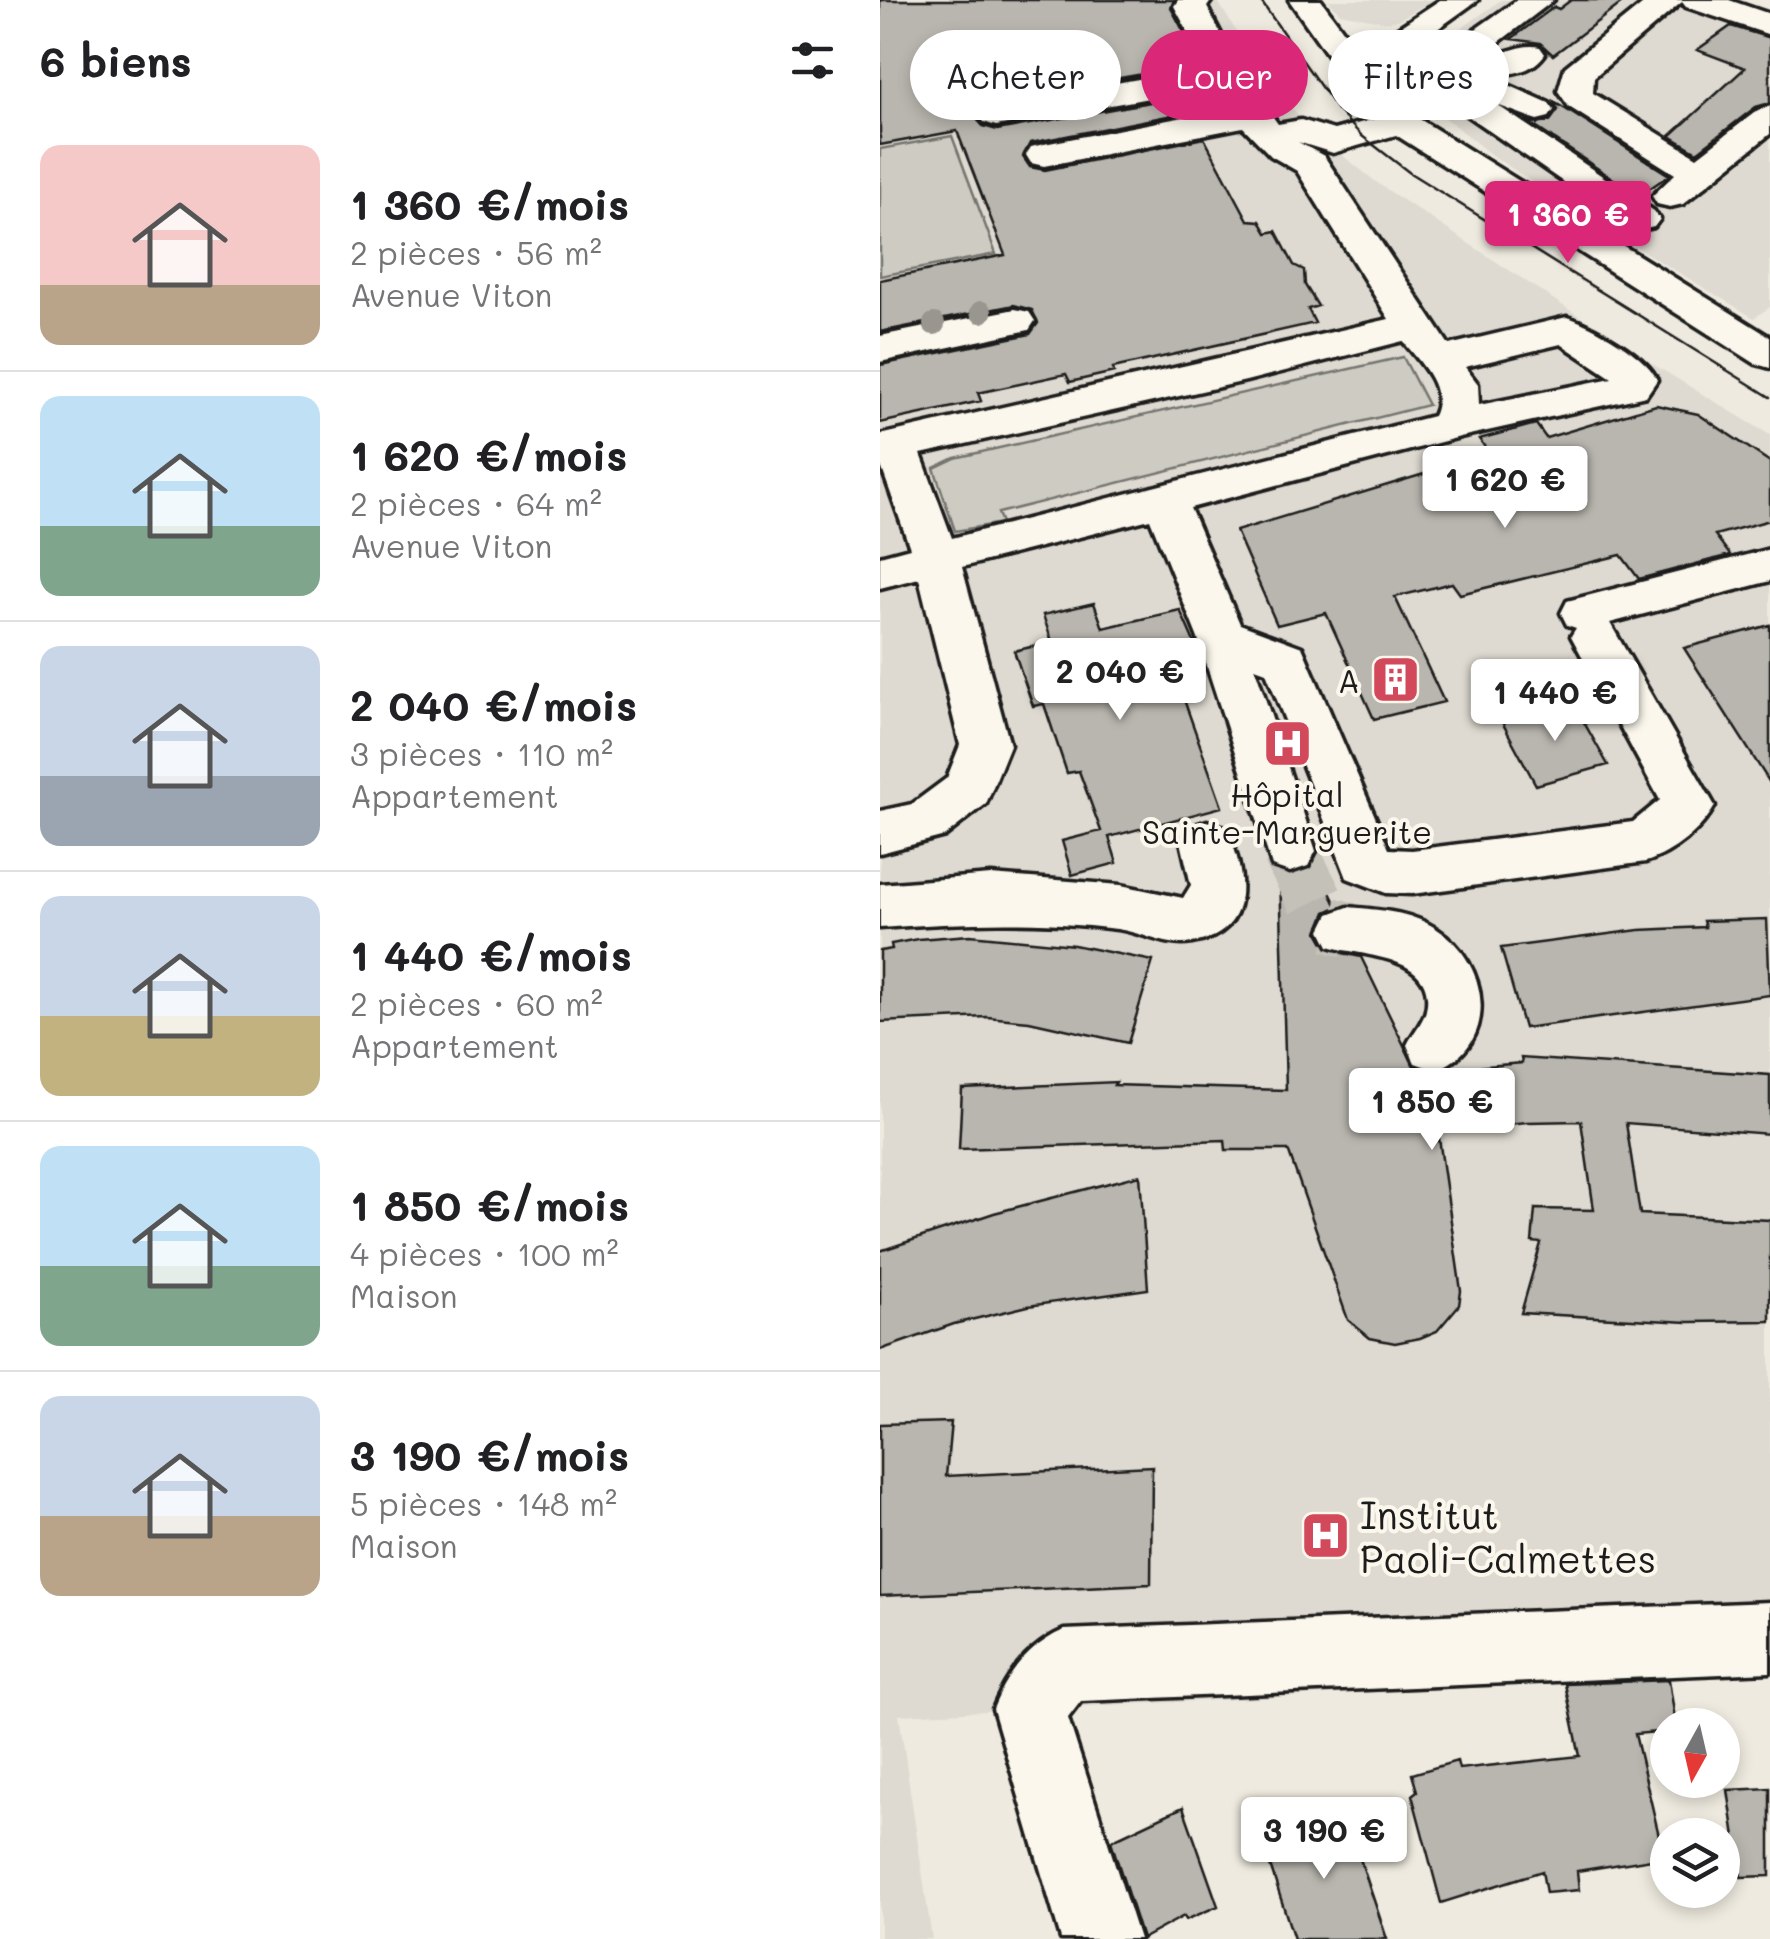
<!DOCTYPE html>
<html lang="fr">
<head>
<meta charset="utf-8">
<style>
	body { margin:0; font-family:Mali,sans-serif; background:#f2f2f2; color:#202124; height:100vh; display:flex; flex-direction:column; font-size:38px; white-space:nowrap }
	* { box-sizing:border-box; margin:0 }
	p { font-size:32px; color:#757577 }
	.icon { flex:none; width:55px; height:55px; fill:none; stroke:currentColor; stroke-width:2; stroke-linecap:round; stroke-linejoin:round }
	.map { position:relative; flex:1; overflow:hidden }
	.drawer { display:flex; flex-direction:column; background:#fff; width:880px }
	.drawer>* { flex:none }
	.top-card { position:absolute; left:30px; top:30px; width:710px; height:90px; display:flex; gap:20px }
	.needle { width:65px; rotate:188deg }
	.fabs { position:absolute; left:770px; top:1708px; display:grid; gap:20px }
	.fabs a { display:grid; place-items:center; width:90px; height:90px; border-radius:50%; background:#fff; box-shadow:0 5px 15px #0003; font-size:50px }
	.price { position:absolute; translate:-50% -85px; padding:0 22px; border-radius:10px; background:#fff; color:#222; font-size:32px; line-height:65px; filter:drop-shadow(0 2px 5px #0008) }
	.price::after { content:''; position:absolute; left:50%; top:60px; width:30px; height:22px; margin-left:-15px; background:inherit; clip-path:polygon(0 0,100% 0,50% 100%) }
	.price.selected { background:#db2777; color:#fff }
	ul { padding:0; list-style:none }
	li { display:flex; align-items:center; gap:30px; height:250px; padding:0 40px }
	li+li { border-top:2px solid #e0e0e0 }
	li span { display:grid; place-items:center; flex:none; width:280px; height:200px; border-radius:20px; color:#555 }
	li>.icon { margin-inline-start:auto }
	span .icon { width:120px; height:120px; fill:#fffc; stroke-width:1 }
	li b { font-size:42px }
	h2 { display:flex; justify-content:space-between; align-items:center; height:120px; padding:0 40px; font-size:42px }
	.chip { padding:0 35px; border-radius:45px; background:#fff; box-shadow:0 5px 15px #0003; font-size:35px; line-height:90px }
	.chip.selected { background:#db2777; color:#fff }
	main { display:flex; flex:1; min-height:0 }
	.map>svg:first-child { display:block }
	.built { fill:#dedad1 }
	.green { fill:#ceccc2; stroke:#75746f; stroke-width:2.5 }
	.building { fill:#b9b6af; stroke:#1c1c1c; stroke-width:2.5 }
	.lines { fill:none; stroke-linecap:round; stroke-linejoin:round }
	.minor-tunnel { stroke:#c4c1b8; stroke-width:56; stroke-dasharray:56 28; stroke-linecap:butt }
	.minor-casing { stroke:#1c1c1c; stroke-width:7 }
	.minor { fill:#fbf7ec; fill-rule:evenodd }
	.tram { stroke:#1c1c1c; stroke-width:2.5 }
	.tree { fill:#98968f }
	.labels { text-anchor:middle; dominant-baseline:central; stroke-width:8; stroke-linejoin:round; paint-order:stroke }
	.poi-label { font-size:32px; fill:#1c1c1c; stroke:#fbf7ec; text-anchor:end }
	.near-poi-label { font-size:38px; fill:#1c1c1c; stroke:#fbf7ec; text-anchor:start }
</style>
</head>
<body>
<main>
<section class="drawer">
<h2>6 biens<svg class="icon" aria-label="filters" viewBox="0 0 24 24"><path d="M4 7h16M4 17h16"/><circle cx="9" cy="7" r="2"/><circle cx="15" cy="17" r="2"/></svg></h2>
<ul>
<li><span style="background:linear-gradient(#f6c9c9 70%,#b9a48a 0)"><svg class="icon" aria-label="home" viewBox="0 0 24 24"><path d="M3 11l9-7 9 7M6 9v11h12V9"/></svg></span><div><b>1 360 €/mois</b><p>2 pièces · 56 m²</p><p>Avenue Viton</p></div></li>
<li><span style="background:linear-gradient(#bfe0f5 65%,#7fa58c 0)"><svg class="icon" aria-label="home" viewBox="0 0 24 24"><path d="M3 11l9-7 9 7M6 9v11h12V9"/></svg></span><div><b>1 620 €/mois</b><p>2 pièces · 64 m²</p><p>Avenue Viton</p></div></li>
<li><span style="background:linear-gradient(#c9d6e8 65%,#9aa5b1 0)"><svg class="icon" aria-label="home" viewBox="0 0 24 24"><path d="M3 11l9-7 9 7M6 9v11h12V9"/></svg></span><div><b>2 040 €/mois</b><p>3 pièces · 110 m²</p><p>Appartement</p></div></li>
<li><span style="background:linear-gradient(#c9d6e8 60%,#c2b280 0)"><svg class="icon" aria-label="home" viewBox="0 0 24 24"><path d="M3 11l9-7 9 7M6 9v11h12V9"/></svg></span><div><b>1 440 €/mois</b><p>2 pièces · 60 m²</p><p>Appartement</p></div></li>
<li><span style="background:linear-gradient(#bfe0f5 60%,#7fa58c 0)"><svg class="icon" aria-label="home" viewBox="0 0 24 24"><path d="M3 11l9-7 9 7M6 9v11h12V9"/></svg></span><div><b>1 850 €/mois</b><p>4 pièces · 100 m²</p><p>Maison</p></div></li>
<li><span style="background:linear-gradient(#c9d6e8 60%,#b9a48a 0)"><svg class="icon" aria-label="home" viewBox="0 0 24 24"><path d="M3 11l9-7 9 7M6 9v11h12V9"/></svg></span><div><b>3 190 €/mois</b><p>5 pièces · 148 m²</p><p>Maison</p></div></li>
</ul>
</section>
<div class="map">
<svg width="890" height="1939" viewBox="0 0 890 1939">
	<rect width="100%" height="100%" fill="#eeeadf"/>
	<filter id="ink" filterUnits="userSpaceOnUse"><feTurbulence type="fractalNoise" baseFrequency=".01" numOctaves="2"/><feDisplacementMap in="SourceGraphic" scale="20" xChannelSelector="R" yChannelSelector="G"/><feConvolveMatrix kernelMatrix="1 2 1 2 8 2 1 2 1" color-interpolation-filters="sRGB"/></filter>
	<g filter="url(#ink)">
		<path class="built" d="M0 0H337L372 57 429 129 500 185 761 357 890 435V1674L19 1715 52 1939H0Z
			M448 0H553L518 20 506 22 460 13Z
			M621 0H842L890 18V307L874 318 688 206 610 154 558 112 541 86 555 83 551 73 539 70 549 52Z"/>
		<path class="green" d="M72 136 116 254 0 276V149Z
			M523 357 548 405 118 513 122 523 75 531 54 468 75 458Z"/>
		<path class="building" d="M0 0H294L291 8 318 58 294 63 297 68 115 100 101 106 95 117 103 126 117 130 309 95 316 108 313 111 150 143 143 157 150 167 165 170 324 138 368 220 380 221 387 233 396 231 414 265 424 270 425 285 438 306 428 309 435 323 233 368 234 372 190 382 186 374 98 393 101 401 0 423V365L150 334 158 323 152 310 134 305 0 332V280L125 255 77 131 0 145Z
			M691 0H746L673 55 660 43 631 39 674 7 679 9Z
			M851 26 890 38V103L876 107 817 152 790 136 865 68 817 50Z
			M674 102 687 110 789 175 759 196 645 120 658 124 670 121 678 110Z
			M776 405 818 414 890 462V520L835 535 850 555 759 579 741 555 580 594 572 583 515 597 564 702 494 719 446 613 397 625 356 531 610 454 599 439 656 424 666 438Z
			M214 603 223 628 300 610 320 656 291 663 342 807 229 837 237 863 192 875 182 841 221 831 199 771 187 773 164 704 153 706 134 651 172 642 163 615Z
			M890 625V783L804 648Z
			M693 703 728 765 656 785 622 722Z
			M435 861 457 907 446 912 438 932 448 950 481 957 537 1072 642 1063 641 1058 890 1075V1134L746 1123 760 1214 890 1220V1321L808 1322 641 1313 661 1243 652 1242 655 1209 714 1210 701 1121 647 1122 558 1131 581 1291 579 1305 557 1331 540 1338 515 1343 490 1338 468 1320 408 1150H346L345 1140 79 1149 82 1089 236 1082 234 1085 406 1090 400 872 411 876 429 870Z
			M887 919 890 995 644 1028 621 948 759 930 825 927 823 921Z
			M90 935 194 945 273 961 248 1043 149 1021 107 1017 0 1022V951L12 949 11 944 38 939Z
			M260 1175 268 1289 148 1306 74 1324 0 1350V1251L114 1213Z
			M71 1422 66 1476 272 1466 271 1584 0 1596V1424Z
			M789 1680 796 1725H788V1731L755 1734 784 1857 697 1871 699 1890 666 1893 662 1871 561 1903 532 1795 537 1791 532 1774 577 1761 579 1769 700 1756 685 1684Z
			M890 1788V1876L861 1877 848 1790Z
			M303 1807 338 1906 306 1920 304 1916 262 1939 231 1841Z
			M463 1808 507 1939H414L383 1844Z"/>
		<g class="lines">
			<path class="minor-tunnel" d="M410 851 447 924 468 930"/>
			<defs>
				<path id="minor" d="M298 0H332L327 7 362 74 398 124 421 120 454 130 498 118 464 78 409 0H441L480 53 560 0H598L496 73 533 115 890 337V368L876 364 516 135 453 153 418 142 444 156 569 345 687 317C711 324 769 357 777 380L766 396 580 437 310 508 360 624 422 647 509 849 532 850 753 822 780 800 691 636 696 628 687 625 681 613 687 601 890 549V581L730 623 835 806C821 831 793 853 766 862L532 894 506 893 467 878 386 672 375 668 436 851 428 866 410 872 392 866 317 636 270 519 82 567 130 745 106 804 65 836 0 853V811L32 804 67 778 80 745 39 578 0 588V556L30 548 0 463V435L509 319 417 171 391 156 363 127 164 166 151 163 146 155 151 147 164 144 350 108 335 86 116 126 104 122 98 115 104 108 116 104 327 67 294 6ZM523 341C540 363 567 387 553 416L72 538 41 454 366 381ZM681 344 732 378 599 405 598 384 585 367Z
					M637 0H674L606 52C627 57 639 42 660 47L665 54C645 82 606 75 578 65L572 49 577 42Z
					M768 0H849L890 14V35L806 7 802 2 714 77 713 93 817 157 878 110 890 106V134L803 204 790 207 777 204 772 196 795 174 689 107 678 91 685 67Z
					M626 84 669 103 674 110 669 117 657 120 617 105 774 211 780 219 774 227 761 230 748 227 585 114 579 102 591 88Z
					M135 309 149 312 155 321 149 330 0 362V336Z
					M327 821 345 827C367 870 376 933 312 943 287 948 262 932 237 929 157 919 80 922 0 928V884L111 875 241 885 303 898 311 885 301 842 309 827Z
					M468 907C499 910 530 911 557 929 610 963 621 1046 555 1070L535 1063 527 1045C532 1034 544 1021 546 1010 558 954 480 957 449 946L441 930 449 914Z
					M890 1602V1672L201 1701 188 1718 259 1939H181L113 1709C127 1674 149 1645 184 1630Z"/>
			</defs>
			<use href="#minor" class="minor-casing"/>
			<use href="#minor" class="minor"/>
			<path class="tram" d="M380 0 458 111 482 136 530 173 890 397"/>
		</g>
		<g class="tree">
			<circle cx="101" cy="312" r="11"/>
			<circle cx="54" cy="324" r="11"/>
		</g>
	</g>
	<defs>
		<symbol id="building-square" viewBox="-11 -11 22 22"><rect x="-9" y="-9" width="18" height="18" rx="4" fill="#d1495b" stroke="#fbf7ec"/><path d="M-4-6H4V6H1V3H-1V6H-4ZM-2.5-4.3h1.7v1.8h-1.7ZM.8-4.3h1.7v1.8H.8ZM-2.5-1h1.7V.8h-1.7ZM.8-1h1.7V.8H.8Z" fill="#fff"/></symbol>
		<symbol id="hospital-square" viewBox="-11 -11 22 22"><rect x="-9" y="-9" width="18" height="18" rx="4" fill="#d1495b" stroke="#fbf7ec"/><path d="M-5-5h3v3.5h4V-5h3V5h-3V1.5h-4V5h-3Z" fill="#fff"/></symbol>
	</defs>
	<g fill-rule="evenodd">
		<use href="#building-square" x="488" y="652" width="55" height="55"/>
		<use href="#hospital-square" x="380" y="716" width="55" height="55"/>
		<use href="#hospital-square" x="418" y="1508" width="55" height="55"/>
	</g>
	<g class="labels">
		<g class="poi-label">
			<text x="480" y="680">A</text>
			<text x="407" y="794" text-anchor="middle">Hôpital<tspan x="407" dy="37">Sainte-Marguerite</tspan></text>
		</g>
		<g class="near-poi-label">
			<text x="480" y="1514">Institut<tspan x="480" dy="44">Paoli-Calmettes</tspan></text>
		</g>
	</g>
</svg>
<div class="fabs">
<a><svg class="needle" viewBox="-14 -14 28 28"><path d="M0-13l5 13h-10z" fill="#e53935"/><path d="M0 13l5-13h-10z" fill="#757577"/></svg></a>
<a><svg class="icon" aria-label="layers" viewBox="0 0 24 24"><path d="M12 4l9 5-9 5-9-5zM3 14l9 5 9-5"/></svg></a>
</div>
<b class="price selected" style="left:688px;top:266px">1 360 €</b>
<b class="price" style="left:625px;top:531px">1 620 €</b>
<b class="price" style="left:240px;top:723px">2 040 €</b>
<b class="price" style="left:675px;top:744px">1 440 €</b>
<b class="price" style="left:552px;top:1153px">1 850 €</b>
<b class="price" style="left:444px;top:1882px">3 190 €</b>
<div class="top-card">
<a class="chip">Acheter</a>
<a class="chip selected">Louer</a>
<a class="chip">Filtres</a>
</div>
</div>
</main>
</body>
</html>
